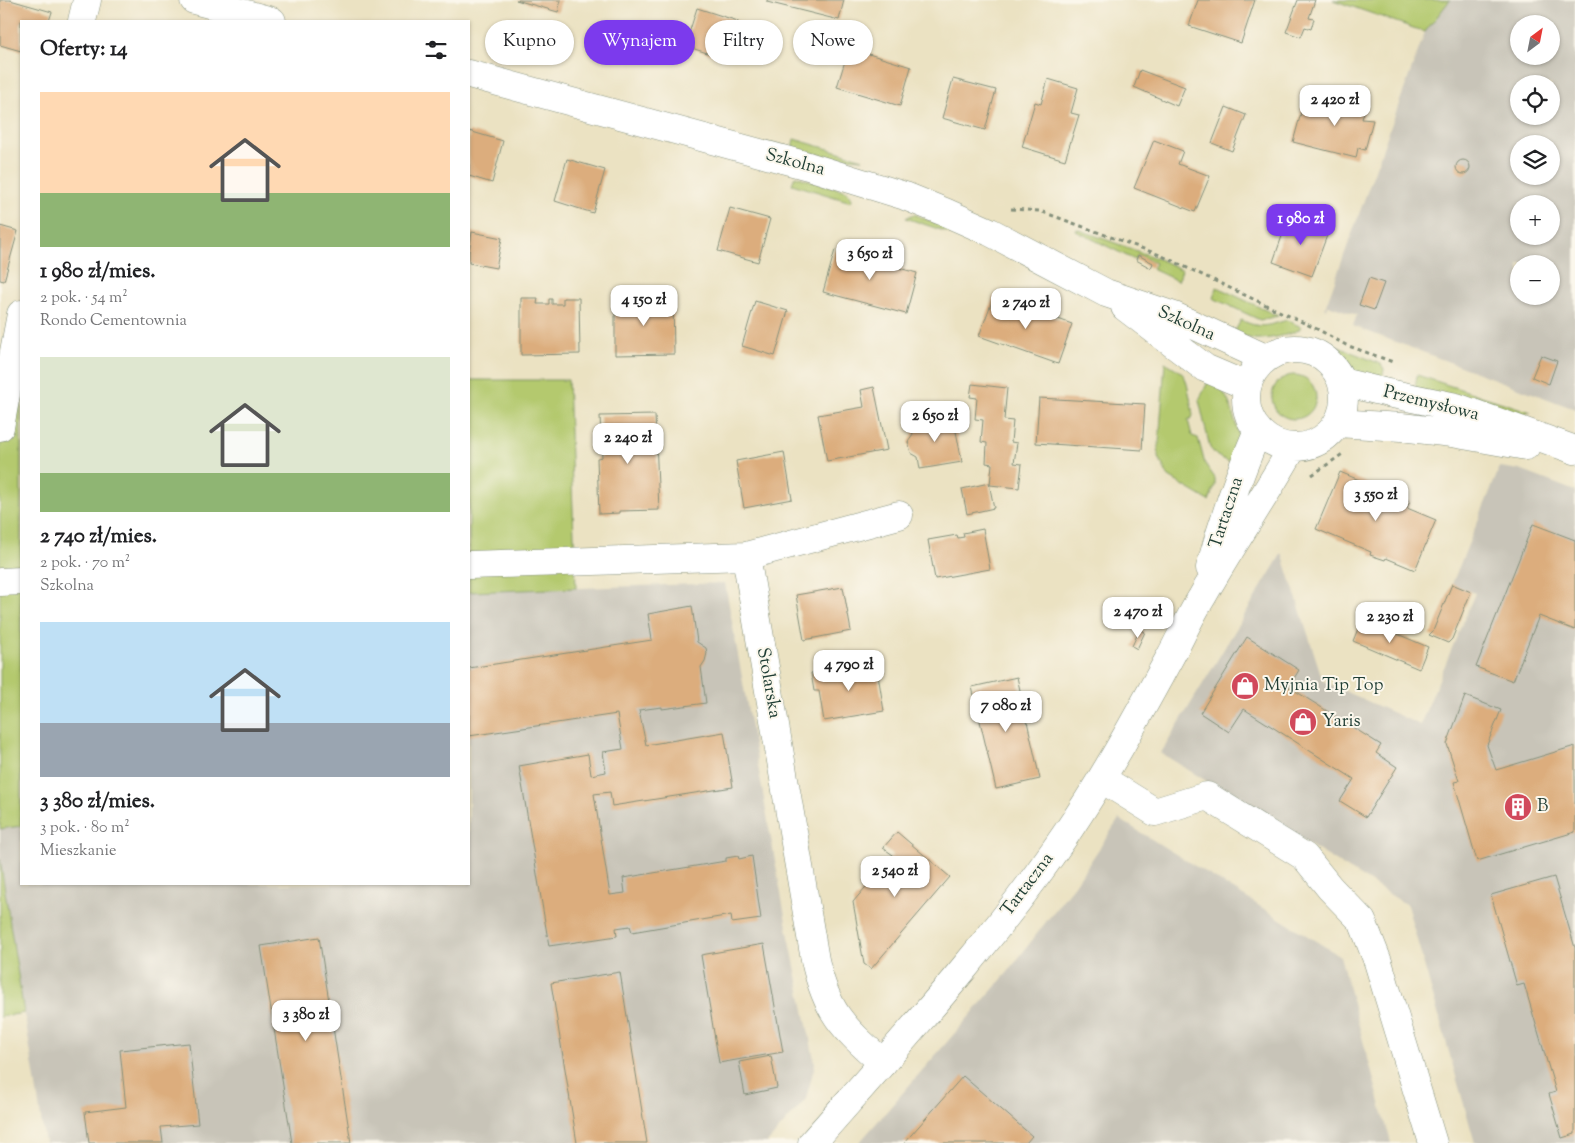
<!DOCTYPE html>
<html lang="pl">
<head>
<meta charset="utf-8">
<style>
	body { margin:0; font-family:"Sorts Mill Goudy",serif; background:#f6f6f6; color:#202124; height:100vh; display:flex; flex-direction:column; font-size:19px; white-space:nowrap }
	* { box-sizing:border-box; margin:0 }
	p { font-size:16px; color:#757577 }
	.icon { flex:none; width:28px; height:28px; fill:none; stroke:currentColor; stroke-width:2; stroke-linecap:round; stroke-linejoin:round }
	.map { position:relative; flex:1; overflow:hidden }
	.details { position:absolute; left:20px; top:20px; width:450px; height:865px; display:flex; flex-direction:column; background:#fff; border-radius:0px; box-shadow:0 1px 4px #0004 }
	.details>* { flex:none }
	.guide { position:absolute; left:485px; top:20px; width:475px; height:45px; display:flex; gap:10px }
	.needle { width:32px; rotate:32deg }
	.tools { position:absolute; left:1510px; top:15px; display:grid; gap:10px }
	.tools a { display:grid; place-items:center; width:50px; height:50px; border-radius:50%; background:#fff; box-shadow:0 1px 4px #0004; font-size:25px }
	.price { position:absolute; translate:-50% -42px; padding:0 11px; border-radius:10px; background:#fff; color:#222; font-size:16px; line-height:32px; filter:drop-shadow(0 1px 2px #0008) }
	.price::after { content:''; position:absolute; left:50%; top:30px; width:15px; height:11px; margin-left:-8px; background:inherit; clip-path:polygon(0 0,100% 0,50% 100%) }
	.price.current { background:#7c3aed; color:#fff }
	ul { padding:0; list-style:none }
	li { display:grid; align-content:center; gap:10px; height:265px; padding:0 20px }
	li span { display:grid; place-items:center; height:155px; border-radius:0px; color:#555 }
	li>.icon { margin-inline-start:auto }
	span .icon { width:90px; height:90px; fill:#fffc; stroke-width:1 }
	li b { font-size:21px }
	h2 { display:flex; justify-content:space-between; align-items:center; height:60px; padding:0 20px; font-size:21px }
	.pill { padding:0 18px; border-radius:22px; background:#fff; box-shadow:0 1px 4px #0004; font-size:18px; line-height:45px }
	.pill.current { background:#7c3aed; color:#fff }
	.map>svg:first-child { display:block }
	.industrial { fill:#c8c4b8; fill-rule:evenodd }
	.green { fill:#b4c96e; stroke:#6a8351 }
	.building { fill:#dcad7d }
	.lines { fill:none; stroke-linecap:round; stroke-linejoin:round }
	.minor-casing { stroke:#85907b; stroke-width:29 }
	.path { stroke:#85907b; stroke-width:3; stroke-dasharray:4 4; stroke-linecap:butt }
	.minor { stroke:#fff; stroke-width:28 }
	.labels { text-anchor:middle; dominant-baseline:central; stroke-width:4; stroke-linejoin:round; paint-order:stroke }
	.street-label { font-size:18px; fill:#1f3d34; stroke:#fbf7ec }
	.poi-label { font-size:18px; fill:#1f3d34; stroke:#fbf7ec; text-anchor:start }
</style>
</head>
<body>
<div class="map">
<svg width="1575" height="1143" viewBox="0 0 1575 1143">
	<rect width="100%" height="100%" fill="#fbf7ec"/>
	<filter id="ink" filterUnits="userSpaceOnUse"><feTurbulence type="fractalNoise" baseFrequency=".02" numOctaves="2"/><feDisplacementMap in="SourceGraphic" scale="10" xChannelSelector="R" yChannelSelector="G"/><feConvolveMatrix kernelMatrix="1 2 1 2 8 2 1 2 1" color-interpolation-filters="sRGB"/></filter>
	<filter id="wash" filterUnits="userSpaceOnUse"><feTurbulence type="fractalNoise" baseFrequency=".0096" numOctaves="4" result="noise"/><feDisplacementMap in="SourceGraphic" scale="20" xChannelSelector="R" yChannelSelector="G"/><feGaussianBlur stdDeviation="1.12" result="paint"/><feColorMatrix in="noise" values="0 0 0 0 0 0 0 0 0 0 0 0 0 0 0 0 0 1.4 0 .05"/><feComposite in="paint" operator="in"/></filter>
	<g filter="url(#wash)">
		<rect width="100%" height="100%" fill="#ebe2c2"/>
		<path class="industrial" d="M1450 0H1575V409L1353 326 1357 315 1328 305 1327 309 1325 308 1425 32ZM1519 24H1551V56H1519ZM1519 84H1551V116H1519ZM1519 144H1551V176H1519ZM1519 204H1551V236H1519ZM1519 264H1551V296H1519Z
			M1500 467 1520 470 1575 491V1143H1475L1407 905 1161 753 1282 553 1323 681 1420 725 1475 593 1452 584Z
			M725 583 787 927 815 1064 806 1099 767 1143H45L0 859V829L21 826V884H469V592Z
			M1119 819 1340 956 1391 1143H859L1008 972 1080 877Z"/>
		<path class="green" d="M1333 0H1450L1425 32Z
			M794 139 863 159 829 157 792 148Z
			M795 176 847 191 852 199 851 202 792 184Z
			M914 214 979 243 906 218Z
			M1077 229 1159 259 1182 270 1178 281 1152 269 1155 263 1138 254 1135 260 1076 231Z
			M1217 287 1278 316 1260 320 1213 298Z
			M1241 320C1260 329 1267 326 1287 320L1301 327C1297 335 1264 340 1254 339 1248 338 1241 335 1234 333Z
			M1318 335 1341 348 1381 364 1384 369 1382 382C1374 379 1363 377 1356 372 1341 360 1341 348 1320 340Z
			M1165 362C1171 366 1180 370 1184 376 1187 379 1192 408 1193 415L1192 418 1188 420 1192 436 1198 438 1205 464 1215 478V485L1209 501 1169 477 1158 457Z
			M1417 375 1531 412C1516 416 1503 409 1488 405 1464 399 1439 394 1415 389Z
			M1272 397a22 22 0 1 1 44 0a22 22 0 1 1-44 0Z
			M469 380H568L576 588 469 592Z
			M1209 380C1227 392 1229 401 1235 421 1237 428 1239 434 1239 441 1238 448 1235 456 1234 464L1217 456 1210 448 1199 400Z
			M0 382H21V826L0 829Z
			M0 859 24 1013 0 1017Z"/>
		<g id="blocks">
			<path class="building" d="M0 0H10L52 12 49 21H21V51L0 45Z
				M516 0H561L558 12Z
				M767 0H844L839 20 767 2Z
				M1198 0H1255L1241 43 1189 26Z
				M1298 0H1315L1309 18 1314 19 1311 29 1305 27 1301 37 1286 32Z
				M697 8 738 21 726 59 685 46Z
				M849 48 911 67 900 106 837 87Z
				M1140 70 1185 87 1177 106 1134 87Z
				M953 79 996 90 985 130 942 118Z
				M1048 79 1078 88 1071 113 1079 115 1065 160 1022 147 1035 102 1041 104Z
				M1340 93 1367 102 1362 119 1373 120 1365 150 1358 148 1356 158 1293 142 1304 102 1334 110Z
				M1226 107 1246 115 1232 151 1212 143Z
				M469 131 503 141 492 183 469 176Z
				M1154 140 1183 151 1178 164 1210 176 1195 212 1134 188Z
				M567 159 605 170 593 213 555 201Z
				M1456 167a7 7 0 1 1 14 0a7 7 0 1 1-14 0Z
				M730 208 770 219 758 262 718 251Z
				M1289 216 1329 230 1312 276 1273 262Z
				M0 226 18 231 4 281 0 280Z
				M472 232 502 238 496 268 469 263V252Z
				M835 250 859 257 861 252 893 261 892 266 917 273 906 314 823 292Z
				M1138 255 1153 263 1151 268 1136 260Z
				M1369 278 1384 283 1374 310 1359 305Z
				M994 296 1072 324 1058 364 979 336Z
				M673 297 674 354 615 355V298H631V304H643L642 299 645 298V304H657L656 298Z
				M521 298H538L537 304H549V299H552V304H563V298H579L580 354 521 355Z
				M755 301 788 311 775 356 742 346Z
				M1541 355 1557 361 1549 384 1532 377Z
				M972 384 1007 388 1004 420 1013 421 1011 442 1017 443 1014 463 1022 464 1019 488 990 485 992 464 986 463 987 443 981 442 983 420 975 419 977 398 970 397Z
				M874 387 887 450 827 461 818 415 864 407 861 390Z
				M1039 398 1145 404 1142 450 1036 443Z
				M655 415 659 510 619 511V513L599 514 597 458 602 457 600 416Z
				M953 416 962 462 920 469 918 457 911 453 908 442 913 435 911 423Z
				M784 452 792 499 744 508 736 461Z
				M1340 472 1410 501 1407 508 1436 520 1415 570 1386 558 1385 560 1370 555 1371 552 1316 529Z
				M989 483 994 508 967 514 962 489Z
				M1533 524 1575 540V630L1539 616 1513 681 1476 667Z
				M983 529 990 569 935 579 928 540 957 535 958 538 964 537 963 533Z
				M1452 584 1471 592 1452 639 1448 643 1429 635 1433 631Z
				M843 587 851 631 804 640 796 595Z
				M692 606 697 642 706 648 707 653 705 661 701 667 706 703 662 709V707L639 710 646 745 724 732 733 787 612 806 610 792 594 794 610 895 625 893 623 878 726 861V858L738 856 739 859 752 856 761 919 732 923 731 915 632 932 630 926 616 928 617 936 549 946 519 766 588 754 591 775 606 772 603 752 623 749 617 714 469 736V668L652 640 648 614Z
				M1362 619 1428 647 1419 669 1353 641Z
				M1140 629 1145 632 1137 649 1132 646Z
				M1247 637 1299 670 1289 687 1381 745 1376 753 1397 767 1366 817 1340 801 1354 779 1244 709 1229 732 1200 713Z
				M876 663 884 711 824 721 819 691H814L811 673Z
				M1017 677 1040 779 996 789 972 687Z
				M1465 696 1501 710 1487 745 1496 770 1575 746V832L1477 861 1454 782 1459 781 1447 744Z
				M897 832 950 877 871 969 864 964 853 902 893 855 883 848Z
				M1554 877 1575 948V1134L1562 1138 1549 1094 1556 1092 1524 984 1517 986 1491 895Z
				M319 937 351 1143H292L261 946Z
				M764 944 783 1052 719 1063 701 955Z
				M620 972 647 1143H577L551 983Z
				M189 1043 198 1124 161 1127 163 1143H89L85 1112 126 1107 120 1050Z
				M771 1056 777 1088 745 1095 739 1062Z
				M963 1076 1032 1136 1026 1143H904Z"/>
		</g>
	</g>
	<g filter="url(#ink)">
		<use href="#blocks" fill-opacity="0" stroke="#85907b" stroke-width="1"/>
		<g class="lines">
			<defs>
				<path id="minor" d="M194 0 272 21
					M82 21 87 0
					M469 74 808 166 905 196 947 213 990 232 1106 293 1174 316 1265 358
					M1125 307 1205 368 1247 386
					M1246 398a49 49 0 1 1 98 0a49 49 0 1 1-98 0Z
					M1342 382 1388 393 1456 407 1575 450
					M1337 423 1401 427 1452 433 1526 446
					M0 427 21 314
					M746 556 899 515
					M469 565 746 556 815 960C827 1014 844 1028 883 1063
					M1210 568C1223 520 1239 475 1258 430
					M0 582 21 581
					M1102 779 1155 812 1207 796 1305 857 1330 888 1362 921 1378 962 1433 1143
					M812 1143C900 1043 991 944 1066 834 1105 777 1137 717 1170 657 1181 637 1190 616 1202 597 1231 546 1264 498 1293 447"/>
			</defs>
			<use href="#minor" class="minor-casing"/>
			<path class="path" d="M1011 209 1040 211 1160 255 1319 330 1346 345 1393 362
				M1312 475 1344 453"/>
			<use href="#minor" class="minor"/>
		</g>
	</g>
	<defs>
		<symbol id="shop-disc" viewBox="-11 -11 22 22"><circle r="9.5" fill="#d1495b" stroke="#fbf7ec"/><path d="M-5-2.5h2.3a2.7 3.5 0 0 1 5.4 0H5L5.5 6h-11ZM-1.5-2.5h3a1.5 2.3 0 0 0-3 0Z" fill="#fff"/></symbol>
		<symbol id="building-disc" viewBox="-11 -11 22 22"><circle r="9.5" fill="#d1495b" stroke="#fbf7ec"/><path d="M-4-6H4V6H1V3H-1V6H-4ZM-2.5-4.3h1.7v1.8h-1.7ZM.8-4.3h1.7v1.8H.8ZM-2.5-1h1.7V.8h-1.7ZM.8-1h1.7V.8H.8Z" fill="#fff"/></symbol>
	</defs>
	<g fill-rule="evenodd">
		<use href="#shop-disc" x="1229" y="670" width="32" height="32"/>
		<use href="#shop-disc" x="1287" y="706" width="32" height="32"/>
		<use href="#building-disc" x="1502" y="791" width="32" height="32"/>
	</g>
	<g class="labels">
		<g class="street-label">
			<text transform="translate(795 163) rotate(15)">Szkolna</text>
			<text transform="translate(1186 324) rotate(24)">Szkolna</text>
			<text transform="translate(1431 404) rotate(14)">Przemysłowa</text>
			<text transform="translate(1227 513) rotate(-72)">Tartaczna</text>
			<text transform="translate(768 683) rotate(80)">Stolarska</text>
			<text transform="translate(1028 885) rotate(-53)">Tartaczna</text>
		</g>
		<g class="poi-label">
			<text x="1264" y="686">Myjnia Tip Top</text>
			<text x="1322" y="722">Yaris</text>
			<text x="1537" y="807">B</text>
		</g>
	</g>
</svg>
<div class="tools">
<a><svg class="needle" viewBox="-14 -14 28 28"><path d="M0-13l5 13h-10z" fill="#e53935"/><path d="M0 13l5-13h-10z" fill="#757577"/></svg></a>
<a><svg class="icon" aria-label="locate" viewBox="0 0 24 24"><circle cx="12" cy="12" r="6"/><path d="M12 2v4M12 18v4M2 12h4M18 12h4"/></svg></a>
<a><svg class="icon" aria-label="layers" viewBox="0 0 24 24"><path d="M12 4l9 5-9 5-9-5zM3 14l9 5 9-5"/></svg></a>
<a>+</a>
<a>−</a>
</div>
<b class="price" style="left:1335px;top:127px">2 420 zł</b>
<b class="price current" style="left:1301px;top:246px">1 980 zł</b>
<b class="price" style="left:870px;top:281px">3 650 zł</b>
<b class="price" style="left:644px;top:327px">4 150 zł</b>
<b class="price" style="left:1026px;top:330px">2 740 zł</b>
<b class="price" style="left:935px;top:443px">2 650 zł</b>
<b class="price" style="left:628px;top:465px">2 240 zł</b>
<b class="price" style="left:1376px;top:522px">3 550 zł</b>
<b class="price" style="left:1138px;top:639px">2 470 zł</b>
<b class="price" style="left:1390px;top:644px">2 230 zł</b>
<b class="price" style="left:849px;top:692px">4 790 zł</b>
<b class="price" style="left:1006px;top:733px">7 080 zł</b>
<b class="price" style="left:895px;top:898px">2 540 zł</b>
<b class="price" style="left:306px;top:1042px">3 380 zł</b>
<div class="guide">
<a class="pill">Kupno</a>
<a class="pill current">Wynajem</a>
<a class="pill">Filtry</a>
<a class="pill">Nowe</a>
</div>
<section class="details">
<h2>Oferty: 14<svg class="icon" aria-label="filters" viewBox="0 0 24 24"><path d="M4 7h16M4 17h16"/><circle cx="9" cy="7" r="2"/><circle cx="15" cy="17" r="2"/></svg></h2>
<ul>
<li><span style="background:linear-gradient(#ffd9b3 65%,#8fb573 0)"><svg class="icon" aria-label="home" viewBox="0 0 24 24"><path d="M3 11l9-7 9 7M6 9v11h12V9"/></svg></span><div><b>1 980 zł/mies.</b><p>2 pok. · 54 m²</p><p>Rondo Cementownia</p></div></li>
<li><span style="background:linear-gradient(#dfe7d0 75%,#8fb573 0)"><svg class="icon" aria-label="home" viewBox="0 0 24 24"><path d="M3 11l9-7 9 7M6 9v11h12V9"/></svg></span><div><b>2 740 zł/mies.</b><p>2 pok. · 70 m²</p><p>Szkolna</p></div></li>
<li><span style="background:linear-gradient(#bfe0f5 65%,#9aa5b1 0)"><svg class="icon" aria-label="home" viewBox="0 0 24 24"><path d="M3 11l9-7 9 7M6 9v11h12V9"/></svg></span><div><b>3 380 zł/mies.</b><p>3 pok. · 80 m²</p><p>Mieszkanie</p></div></li>
</ul>
</section>
</div>
</body>
</html>
